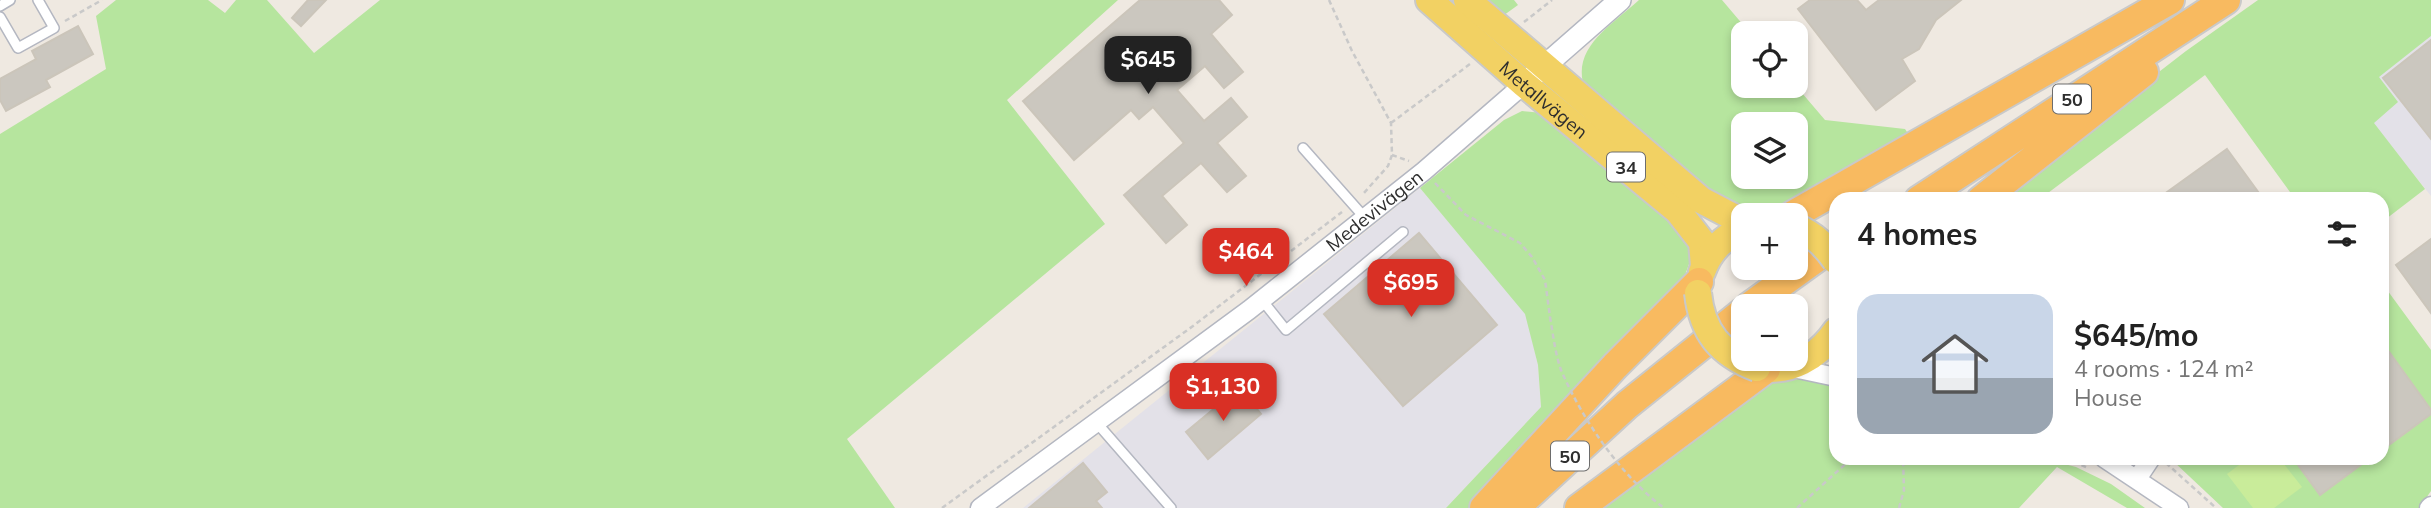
<!DOCTYPE html>
<html lang="en">
<head>
<meta charset="utf-8">
<style>
	body { margin:0; font-family:Mulish,sans-serif; background:#f6f6f6; color:#222; height:100vh; display:flex; flex-direction:column; font-size:26px; white-space:nowrap }
	* { box-sizing:border-box; margin:0 }
	p { font-size:23px; color:#767676 }
	.icon { flex:none; width:38px; height:38px; fill:none; stroke:currentColor; stroke-width:2; stroke-linecap:round; stroke-linejoin:round }
	.map { position:relative; flex:1; overflow:hidden }
	.side { position:absolute; left:1829px; top:192px; width:560px; height:273px; display:flex; flex-direction:column; background:#fff; border-radius:21px; box-shadow:0 4px 10px #0003 }
	.side>* { flex:none }
	.tools { position:absolute; left:1731px; top:21px; display:grid; gap:14px }
	.tools a { display:grid; place-items:center; width:77px; height:77px; border-radius:14px; background:#fff; box-shadow:0 4px 10px #0003; font-size:35px }
	.price { position:absolute; translate:-50% -60px; padding:0 16px; border-radius:14px; background:#d93025; color:#fff; font-size:23px; line-height:46px; filter:drop-shadow(0 2px 4px #0008) }
	.price::after { content:''; position:absolute; left:50%; top:42px; width:21px; height:16px; margin-left:-10px; background:inherit; clip-path:polygon(0 0,100% 0,50% 100%) }
	.price.active { background:#222; color:#fff }
	ul { padding:0; list-style:none }
	li { display:flex; align-items:center; gap:21px; height:175px; padding:0 28px }
	li span { display:grid; place-items:center; flex:none; width:196px; height:140px; border-radius:21px; color:#555 }
	li>.icon { margin-inline-start:auto }
	span .icon { width:84px; height:84px; fill:#fffc; stroke-width:1 }
	li b { font-size:30px }
	h2 { display:flex; justify-content:space-between; align-items:center; height:84px; padding:0 28px; font-size:30px }
	.map>svg:first-child { display:block }
	.industrial { fill:#e3e1e8 }
	.green { fill:#b6e59e; fill-rule:evenodd }
	.pitch { fill:#c9ec9a }
	.building { fill:#cbc7bf; stroke:#cbc5ba; stroke-width:2 }
	.lines { fill:none; stroke-linecap:round; stroke-linejoin:round }
	.service-casing { stroke:#b4b7c1; stroke-width:12 }
	.minor-casing { stroke:#b4b7c1; stroke-width:21 }
	.tertiary-casing { stroke:#b4b7c1; stroke-width:24 }
	.primary-casing { stroke:#c9c9c9; stroke-width:30 }
	.trunk-casing { stroke:#c9c9c9; stroke-width:32 }
	.path { stroke:#c9c9c9; stroke-width:2.5; stroke-dasharray:5 3.5; stroke-linecap:butt }
	.service { stroke:#fff; stroke-width:9 }
	.minor { stroke:#fff; stroke-width:18 }
	.tertiary { stroke:#fff; stroke-width:21 }
	.primary { stroke:#f2d163; stroke-width:26 }
	.trunk { stroke:#f8ba60; stroke-width:28 }
	.primary-bridge-casing { stroke:#c9c9c9; stroke-width:30; stroke-linecap:butt }
	.path-bridge { stroke:#c9c9c9; stroke-width:2.5; stroke-dasharray:5 3.5; stroke-linecap:butt }
	.primary-bridge { stroke:#f2d163; stroke-width:26 }
	.labels { text-anchor:middle; dominant-baseline:central; stroke-width:5; stroke-linejoin:round; paint-order:stroke }
	.shield { fill:#fff; stroke:#6d6d6d; stroke-width:2 }
	.shield-label { font-size:18px; font-weight:bold; fill:#2e2e2e }
	.street-label { font-size:19px; fill:#2e2e2e; stroke:#fff }
</style>
</head>
<body>
<div class="map">
<svg width="2431" height="508" viewBox="0 0 2431 508">
	<rect width="100%" height="100%" fill="#efe9e1"/>
	<path class="industrial" d="M2431 36V196L2373 123 2397 102 2378 77Z
		M1420 188 1526 314 1538 365 1541 407 1446 508H1023Z"/>
	<path class="green" d="M116 0H208L225 13 236 0H267L314 53 380 0H1118L1007 100 1105 224 847 439 895 508H0V134L106 69 96 16Z
		M1480 0H1514L1518 5 1500 18Z
		M1639 0H1722L1750 33H1743V86H1796L1825 120 1905 129 1911 138 1789 207C1783 209 1775 213 1769 214 1719 219 1625 124 1586 92 1568 49 1611 26 1639 0ZM1743 124H1796V177H1743Z
		M2258 0H2431V36L2379 77 2398 102 2374 123 2425 189 2382 222V200L2295 199 2205 75 2040 199 1993 200 2186 51Z
		M1522 111 1543 113 1676 220 1691 247 1689 264 1683 281 1473 508H1446L1541 407 1538 365 1525 314 1420 188 1504 120Z
		M2382 283 2431 350V491L2419 508H2223L2173 461 2174 458H2382Z
		M1806 376 1836 387V458L2045 459 2076 467 2111 484 2145 508H2127L2057 467 2019 508H1596L1769 384Z"/>
	<path class="pitch" d="M2247 459H2280L2302 487 2274 508H2253L2227 474Z"/>
	<path class="building" d="M308 0H326L301 26 292 18Z
		M1140 0H1219L1232 15 1211 34 1243 72 1224 88 1205 66 1177 90 1204 121 1231 98 1247 117 1217 143 1246 176 1227 192 1201 163 1162 196 1187 225 1166 243 1124 195 1184 143 1153 107 1139 119 1131 110 1074 160 1023 101Z
		M1810 0H1857L1866 10 1879 0H1961L1936 20 1919 49 1902 59 1915 81 1876 110 1798 9Z
		M78 26 93 54 46 80 50 87 6 111 0 100V79L36 59 32 51Z
		M2431 40V139L2383 78Z
		M2227 149 2264 200H2156Z
		M1419 233 1497 325 1403 406 1324 314Z
		M2431 239V313L2396 265Z
		M2382 342 2431 410V414L2382 450Z
		M1239 388 1261 414 1208 459 1186 432Z
		M2293 458H2370L2320 495Z
		M1083 463 1107 492 1096 501 1102 508H1029Z"/>
	<g class="lines">
		<defs>
			<path id="service" d="M0 6 10 0
				M0 17 18 48 54 28 38 0
				M1303 148 1365 218
				M1262 300 1286 330 1403 232
				M1096 422 1171 508"/>
			<g id="minor">
				<path d="M1789 367 1836 377"/>
				<path d="M2104 458 2179 508"/>
				<path d="M2137 479 2151 458"/>
				<path id="s1" d="M980 508 1249 310 1424 171 1524 84"/>
				<path d="M2429 508 2431 506"/>
			</g>
			<path id="tertiary" d="M1524 84 1620 0"/>
			<g id="primary">
				<path id="s2" d="M1429 0 1524 84 1678 211 1702 242 1704 266"/>
				<path d="M1467 0 1701 200 1743 222"/>
				<path d="M1702 272C1709 252 1724 236 1743 229"/>
				<path d="M1757 368C1790 373 1817 358 1836 331"/>
			</g>
			<path id="trunk" d="M1919 200 2226 0
				M1981 200 2144 72
				M1793 215 2170 0
				M1750 306 1836 244
				M1484 508 1615 366 1699 282
				M1515 508 1627 405 1743 312
				M1579 508 1766 369"/>
		</defs>
		<use href="#service" class="service-casing"/>
		<use href="#minor" class="minor-casing"/>
		<use href="#tertiary" class="tertiary-casing"/>
		<use href="#primary" class="primary-casing"/>
		<use href="#trunk" class="trunk-casing"/>
		<path class="path" d="M1329 0 1352 51 1391 123 1392 155 1388 166 1363 194
			M65 21 102 0
			M1524 22 1552 0
			M1391 123 1470 64
			M1392 155 1409 161
			M1435 183 1466 215 1520 243 1532 257 1545 280 1550 317
			M2066 458 2088 468
			M2166 463 2216 508
			M942 508 1193 326 1342 212
			M1797 508 1852 458
			M1899 508 1904 490 1903 458"/>
		<use href="#service" class="service"/>
		<use href="#minor" class="minor"/>
		<use href="#tertiary" class="tertiary"/>
		<use href="#primary" class="primary"/>
		<use href="#trunk" class="trunk"/>
		<defs>
			<path id="primary-bridge" d="M1796 227C1814 235 1825 245 1836 261
				M1698 293C1702 332 1720 354 1757 368"/>
		</defs>
		<use href="#primary-bridge" class="primary-bridge-casing"/>
		<path class="path-bridge" d="M1550 317C1553 334 1555 353 1561 370 1582 419 1621 476 1664 508"/>
		<use href="#primary-bridge" class="primary-bridge"/>
	</g>
	<g class="labels">
		<g class="shield">
			<rect x="2053" y="84.5" width="38" height="29" rx="5"/>
			<rect x="1607" y="152.5" width="38" height="29" rx="5"/>
			<rect x="1551" y="441.5" width="38" height="29" rx="5"/>
		</g>
		<g class="shield-label">
			<text x="2072" y="99">50</text>
			<text x="1626" y="167">34</text>
			<text x="1570" y="456">50</text>
		</g>
		<g class="street-label">
			<text stroke="none"><textPath href="#s2" startOffset="152">Metallvägen</textPath></text>
			<text stroke="none"><textPath href="#s1" startOffset="494">Medevivägen</textPath></text>
		</g>
	</g>
</svg>
<div class="tools">
<a><svg class="icon" aria-label="locate" viewBox="0 0 24 24"><circle cx="12" cy="12" r="6"/><path d="M12 2v4M12 18v4M2 12h4M18 12h4"/></svg></a>
<a><svg class="icon" aria-label="layers" viewBox="0 0 24 24"><path d="M12 4l9 5-9 5-9-5zM3 14l9 5 9-5"/></svg></a>
<a>+</a>
<a>−</a>
</div>
<b class="price active" style="left:1148px;top:96px">$645</b>
<b class="price" style="left:1246px;top:288px">$464</b>
<b class="price" style="left:1411px;top:319px">$695</b>
<b class="price" style="left:1223px;top:423px">$1,130</b>
<section class="side">
<h2>4 homes<svg class="icon" aria-label="filters" viewBox="0 0 24 24"><path d="M4 7h16M4 17h16"/><circle cx="9" cy="7" r="2"/><circle cx="15" cy="17" r="2"/></svg></h2>
<ul>
<li><span style="background:linear-gradient(#c9d6e8 60%,#9aa5b1 0)"><svg class="icon" aria-label="home" viewBox="0 0 24 24"><path d="M3 11l9-7 9 7M6 9v11h12V9"/></svg></span><div><b>$645/mo</b><p>4 rooms · 124 m²</p><p>House</p></div></li>
</ul>
</section>
</div>
</body>
</html>
